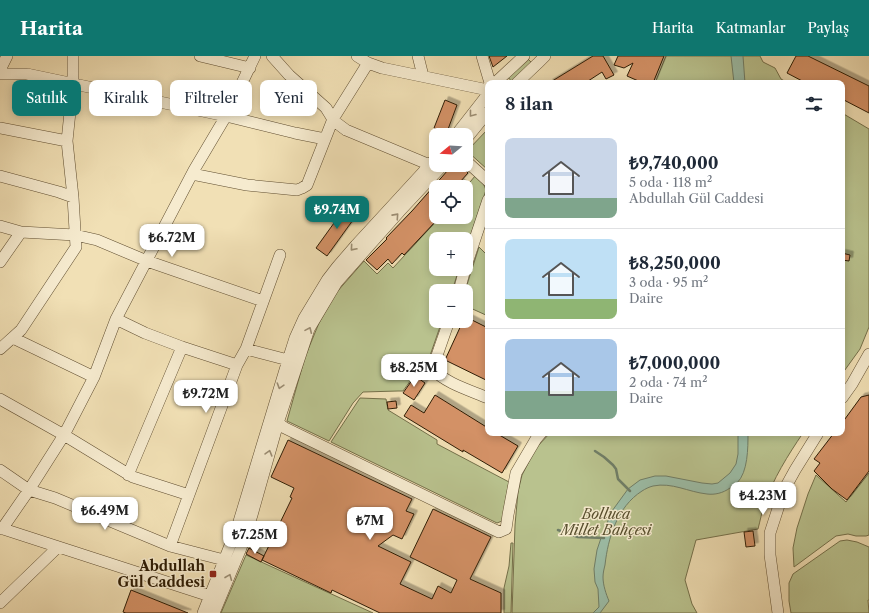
<!DOCTYPE html>
<html lang="tr">
<head>
<meta charset="utf-8">
<style>
	body { margin:0; font-family:"Libre Caslon Text",serif; background:#f6f6f7; color:#1f2937; height:100vh; display:flex; flex-direction:column; font-size:15px; white-space:nowrap }
	* { box-sizing:border-box; margin:0 }
	p { font-size:13px; color:#747a83 }
	.icon { flex:none; width:22px; height:22px; fill:none; stroke:currentColor; stroke-width:2; stroke-linecap:round; stroke-linejoin:round }
	.map { position:relative; flex:1; overflow:hidden }
	.details { position:absolute; left:485px; top:24px; width:360px; height:356px; display:flex; flex-direction:column; background:#fff; border-radius:8px; box-shadow:0 2px 10px #0003 }
	.details>* { flex:none }
	.banner { position:absolute; left:12px; top:24px; width:380px; height:36px; display:flex; gap:8px }
	.needle { width:26px; rotate:252deg }
	.fabs { position:absolute; left:429px; top:72px; display:grid; gap:8px }
	.fabs a { display:grid; place-items:center; width:44px; height:44px; border-radius:8px; background:#fff; box-shadow:0 2px 10px #0003; font-size:20px }
	.price { position:absolute; translate:-50% -34px; padding:0 9px; border-radius:8px; background:#fff; color:#222; font-size:13px; line-height:26px; filter:drop-shadow(0 1px 2px #0008) }
	.price::after { content:''; position:absolute; left:50%; top:24px; width:12px; height:9px; margin-left:-6px; background:inherit; clip-path:polygon(0 0,100% 0,50% 100%) }
	.price.selected { background:#0f766e; color:#fff }
	ul { padding:0; list-style:none }
	li { display:flex; align-items:center; gap:12px; height:100px; padding:0 20px }
	li+li { border-top:1px solid #e0e1e3 }
	li span { display:grid; place-items:center; flex:none; width:112px; height:80px; border-radius:8px; color:#555 }
	li>.icon { margin-inline-start:auto }
	span .icon { width:48px; height:48px; fill:#fffc; stroke-width:1 }
	li b { font-size:17px }
	h2 { display:flex; justify-content:space-between; align-items:center; height:48px; padding:0 20px; font-size:17px }
	.tag { padding:0 14px; border-radius:8px; background:#fff; box-shadow:0 2px 10px #0003; font-size:14px; line-height:36px }
	.tag.selected { background:#0f766e; color:#fff }
	header { display:flex; align-items:center; gap:24px; box-sizing:border-box; height:56px; padding:0 20px; background:#0f766e; color:#fff }
	header strong { font-size:19px }
	nav { display:flex; gap:22px; margin-inline-start:auto; font-size:14px }
	.map>svg:first-child { display:block }
	.green { fill:#b9c28e; stroke:#74704a }
	.water { fill:#9cbea8; stroke:#707e67 }
	.lines { fill:none; stroke-linecap:round; stroke-linejoin:round }
	.stream { stroke:#707e67; stroke-width:2.5 }
	.building { fill:#d39166; stroke:#2f1d05; filter:url(#shadow) }
	.minor-casing { stroke:#604e31; stroke-width:12 }
	.minor { stroke:#f6ebcf; stroke-width:11 }
	.oneway { stroke:#9c8e74 }
	.poi-dot { fill:#8f2418; stroke:#f6ebcf; stroke-width:1.5 }
	.labels { text-anchor:middle; dominant-baseline:central; stroke-width:3; stroke-linejoin:round; paint-order:stroke }
	.park-label { font-size:14px; font-style:italic; fill:#584f2e; stroke:#f6ebcf }
	.poi-label { font-size:14px; font-weight:bold; fill:#2f1d05; stroke:#f6ebcf; text-anchor:end }
</style>
</head>
<body>
<header>
<strong>Harita</strong>
<nav><a>Harita</a><a>Katmanlar</a><a>Paylaş</a></nav>
</header>
<div class="map">
<svg width="869" height="557" viewBox="0 0 869 557">
	<defs>
		<filter id="shadow"><feDropShadow dx="3.5" dy="-3.5" stdDeviation="0" flood-color="#0004"/></filter>
	</defs>
	<rect width="100%" height="100%" fill="#f1e0b5"/>
	<filter id="stains"><feTurbulence type="fractalNoise" baseFrequency=".005" numOctaves="4"/><feColorMatrix values="0 0 0 0 .2 0 0 0 0 .09 0 0 0 0 .02 0 0 0 .5 -.17"/></filter>
	<radialGradient id="worn" r=".72"><stop offset=".6" stop-color="#630" stop-opacity="0"/><stop offset="1" stop-color="#630" stop-opacity=".3"/></radialGradient>
	<path class="green" d="M666 0H760L763 6 775 12 781 23 788 27H655Z
		M528 3 531 6 512 26 508 21Z
		M842 57 869 73V271L860 293 842 318Z
		M488 73V114L467 95Z
		M475 120 484 129 486 134 466 193V183H436V213H459L452 235H436V265H442L425 314 420 320 416 317 403 335H398L363 336 353 347 329 385 287 365 305 301 319 267 336 237 364 205 377 218 388 207 393 212 440 161H466V131Z
		M479 191 488 200V260L466 250V235H465Z
		M360 342 386 343 388 354 437 384V388L509 426 502 465 497 467 331 386Z
		M550 377H803C788 399 773 423 764 449 762 456 760 465 758 473L696 484 685 524 692 548 697 557H512L515 469 518 436 522 419 536 392Z
		M869 417V479L866 480H856L848 478 836 480 794 511 793 492 797 472 808 438 816 419 846 446Z
		M847 484 857 486 869 491V544H868L869 557H791L789 545V527L793 518 840 485Z
		M511 487H513L511 557H504V532L509 510Z
		M246 499 373 557H221Z"/>
	<path class="water" d="M731 0H743L745 27H734Z
		M738 377H748C748 392 748 416 737 427 735 429 732 430 730 432 723 437 715 439 707 438 688 436 672 426 653 430 649 431 645 433 642 435 617 451 608 482 605 509 604 513 603 517 603 521 603 529 606 538 609 545L600 557H593L599 551 598 533 595 526 594 513 597 494 601 482 612 455 628 433 640 424 655 420H666L702 427 712 428 718 427 730 417 736 408 738 398Z"/>
	<g class="lines">
		<path class="stream" d="M595 395 604 401 613 409 616 413 618 423 630 435
			M558 474 578 481 604 482"/>
	</g>
	<path class="building" d="M489 0H507L493 11Z
		M593 0H603L614 19 606 23 602 16 585 27H549Z
		M618 0H664L653 27H643L627 20 633 7 624 12 614 9Z
		M796 0H808L869 30V57L842 43V27H806L787 17Z
		M445 44 457 49 447 76 434 72Z
		M454 109H460L468 117 460 126 466 131H436V165L404 199 402 197 392 208 388 203 377 214 366 204 387 183 386 182 412 155 448 114 449 115Z
		M347 149 358 157 327 200 316 192Z
		M842 197 850 199 849 205 842 204Z
		M466 261 488 272V325L445 304 463 265H466Z
		M415 320 425 327 414 344 403 337Z
		M435 339 488 372V377H496L518 390 502 417 463 394V396L404 360 411 349 424 357Z
		M869 339V415L847 444 832 433 814 415 820 407 814 403 834 377H842V367L861 341Z
		M396 345 397 352 388 353 387 346Z
		M288 384 412 443 406 455 414 458 402 483 393 479 378 490 411 506 400 528 432 543 438 530 451 537 457 524 410 501 433 453 491 481 470 523 501 537V557H380L332 534 331 537 262 504 292 442 290 441 294 432 271 421Z
		M753 475 755 490 746 491 744 476Z
		M249 492 264 500 261 506 246 498Z
		M131 534 188 557H126L123 556Z"/>
	<g class="lines">
		<defs>
			<path id="minor" d="M200 0 250 12
				M272 0 289 19 326 52 334 65 346 74 430 109
				M357 0 368 7 382 12 488 34
				M418 0 423 20
				M482 0 490 27
				M0 14 7 0
				M0 18H27L226 60 295 77 325 83
				M495 27 524 0
				M517 27 538 7 545 0
				M0 72 67 85
				M456 79 488 38
				M466 83 488 56
				M466 105 488 125
				M192 118 247 129 297 134 302 132 307 129 333 63 368 7
				M0 120 59 136 73 141
				M0 170 21 176 75 179 97 184 147 205 263 245
				M0 206 21 176
				M466 210 488 144
				M459 235 465 213
				M116 263 145 277 182 291 237 309
				M449 265 434 308V314C445 327 472 335 488 342
				M13 282 94 321
				M0 293 21 274 76 191 73 141 67 85 73 27V0
				M246 293 280 199
				M842 342 852 328 869 298
				M0 343 64 379 133 421 189 439
				M278 367 285 372 499 476 506 473 508 459 516 417 536 383 541 377
				M0 414 29 434 55 442 170 490 224 504
				M128 419 182 291
				M0 472 216 542
				M2 473 29 434 64 379 94 321 116 263 194 114 226 60 255 0
				M170 490 237 309 246 293 288 304
				M0 547 58 491
				M203 557 237 472 288 304 295 282 304 262 327 224 337 211 356 189 436 102
				M214 557 241 492 252 459 278 367 309 273 337 226 399 156 443 109
				M778 557 770 499V477L784 434 795 414 818 377"/>
		</defs>
		<use href="#minor" class="minor-casing"/>
		<use href="#minor" class="minor"/>
	</g>
	<defs><path id="oneway-chevron" d="M-2-3.5L2.5 0L-2 3.5" fill="none" stroke-width="1.6" stroke-linecap="round" stroke-linejoin="round"/></defs>
	<g class="oneway">
		<use href="#oneway-chevron" transform="translate(472 58) rotate(128)"/>
		<use href="#oneway-chevron" transform="translate(396 160) rotate(-48)"/>
		<use href="#oneway-chevron" transform="translate(353 192) rotate(131)"/>
		<use href="#oneway-chevron" transform="translate(309 274) rotate(-66)"/>
		<use href="#oneway-chevron" transform="translate(280 330) rotate(107)"/>
		<use href="#oneway-chevron" transform="translate(269 397) rotate(-74)"/>
		<use href="#oneway-chevron" transform="translate(229 521) rotate(-68)"/>
	</g>
	<rect class="poi-dot" x="209" y="514" width="8" height="8" rx="2"/>
	<g class="labels">
		<g class="park-label">
			<text x="606" y="458">Bolluca<tspan x="606" dy="16">Millet Bahçesi</tspan></text>
		</g>
		<g class="poi-label">
			<text x="205" y="510">Abdullah<tspan x="205" dy="16">Gül Caddesi</tspan></text>
		</g>
	</g>
	<rect width="100%" height="100%" filter="url(#stains)"/>
	<rect width="100%" height="100%" fill="url(#worn)"/>
</svg>
<div class="fabs">
<a><svg class="needle" viewBox="-14 -14 28 28"><path d="M0-13l5 13h-10z" fill="#e53935"/><path d="M0 13l5-13h-10z" fill="#747a83"/></svg></a>
<a><svg class="icon" aria-label="locate" viewBox="0 0 24 24"><circle cx="12" cy="12" r="6"/><path d="M12 2v4M12 18v4M2 12h4M18 12h4"/></svg></a>
<a>+</a>
<a>−</a>
</div>
<b class="price selected" style="left:337px;top:174px">₺9.74M</b>
<b class="price" style="left:172px;top:202px">₺6.72M</b>
<b class="price" style="left:414px;top:332px">₺8.25M</b>
<b class="price" style="left:206px;top:358px">₺9.72M</b>
<b class="price" style="left:763px;top:460px">₺4.23M</b>
<b class="price" style="left:105px;top:475px">₺6.49M</b>
<b class="price" style="left:370px;top:485px">₺7M</b>
<b class="price" style="left:255px;top:499px">₺7.25M</b>
<div class="banner">
<a class="tag selected">Satılık</a>
<a class="tag">Kiralık</a>
<a class="tag">Filtreler</a>
<a class="tag">Yeni</a>
</div>
<section class="details">
<h2>8 ilan<svg class="icon" aria-label="filters" viewBox="0 0 24 24"><path d="M4 7h16M4 17h16"/><circle cx="9" cy="7" r="2"/><circle cx="15" cy="17" r="2"/></svg></h2>
<ul>
<li><span style="background:linear-gradient(#c9d6e8 75%,#7fa58c 0)"><svg class="icon" aria-label="home" viewBox="0 0 24 24"><path d="M3 11l9-7 9 7M6 9v11h12V9"/></svg></span><div><b>₺9,740,000</b><p>5 oda · 118 m²</p><p>Abdullah Gül Caddesi</p></div></li>
<li><span style="background:linear-gradient(#bfe0f5 75%,#8fb573 0)"><svg class="icon" aria-label="home" viewBox="0 0 24 24"><path d="M3 11l9-7 9 7M6 9v11h12V9"/></svg></span><div><b>₺8,250,000</b><p>3 oda · 95 m²</p><p>Daire</p></div></li>
<li><span style="background:linear-gradient(#a9c7e8 65%,#7fa58c 0)"><svg class="icon" aria-label="home" viewBox="0 0 24 24"><path d="M3 11l9-7 9 7M6 9v11h12V9"/></svg></span><div><b>₺7,000,000</b><p>2 oda · 74 m²</p><p>Daire</p></div></li>
</ul>
</section>
</div>
</body>
</html>
